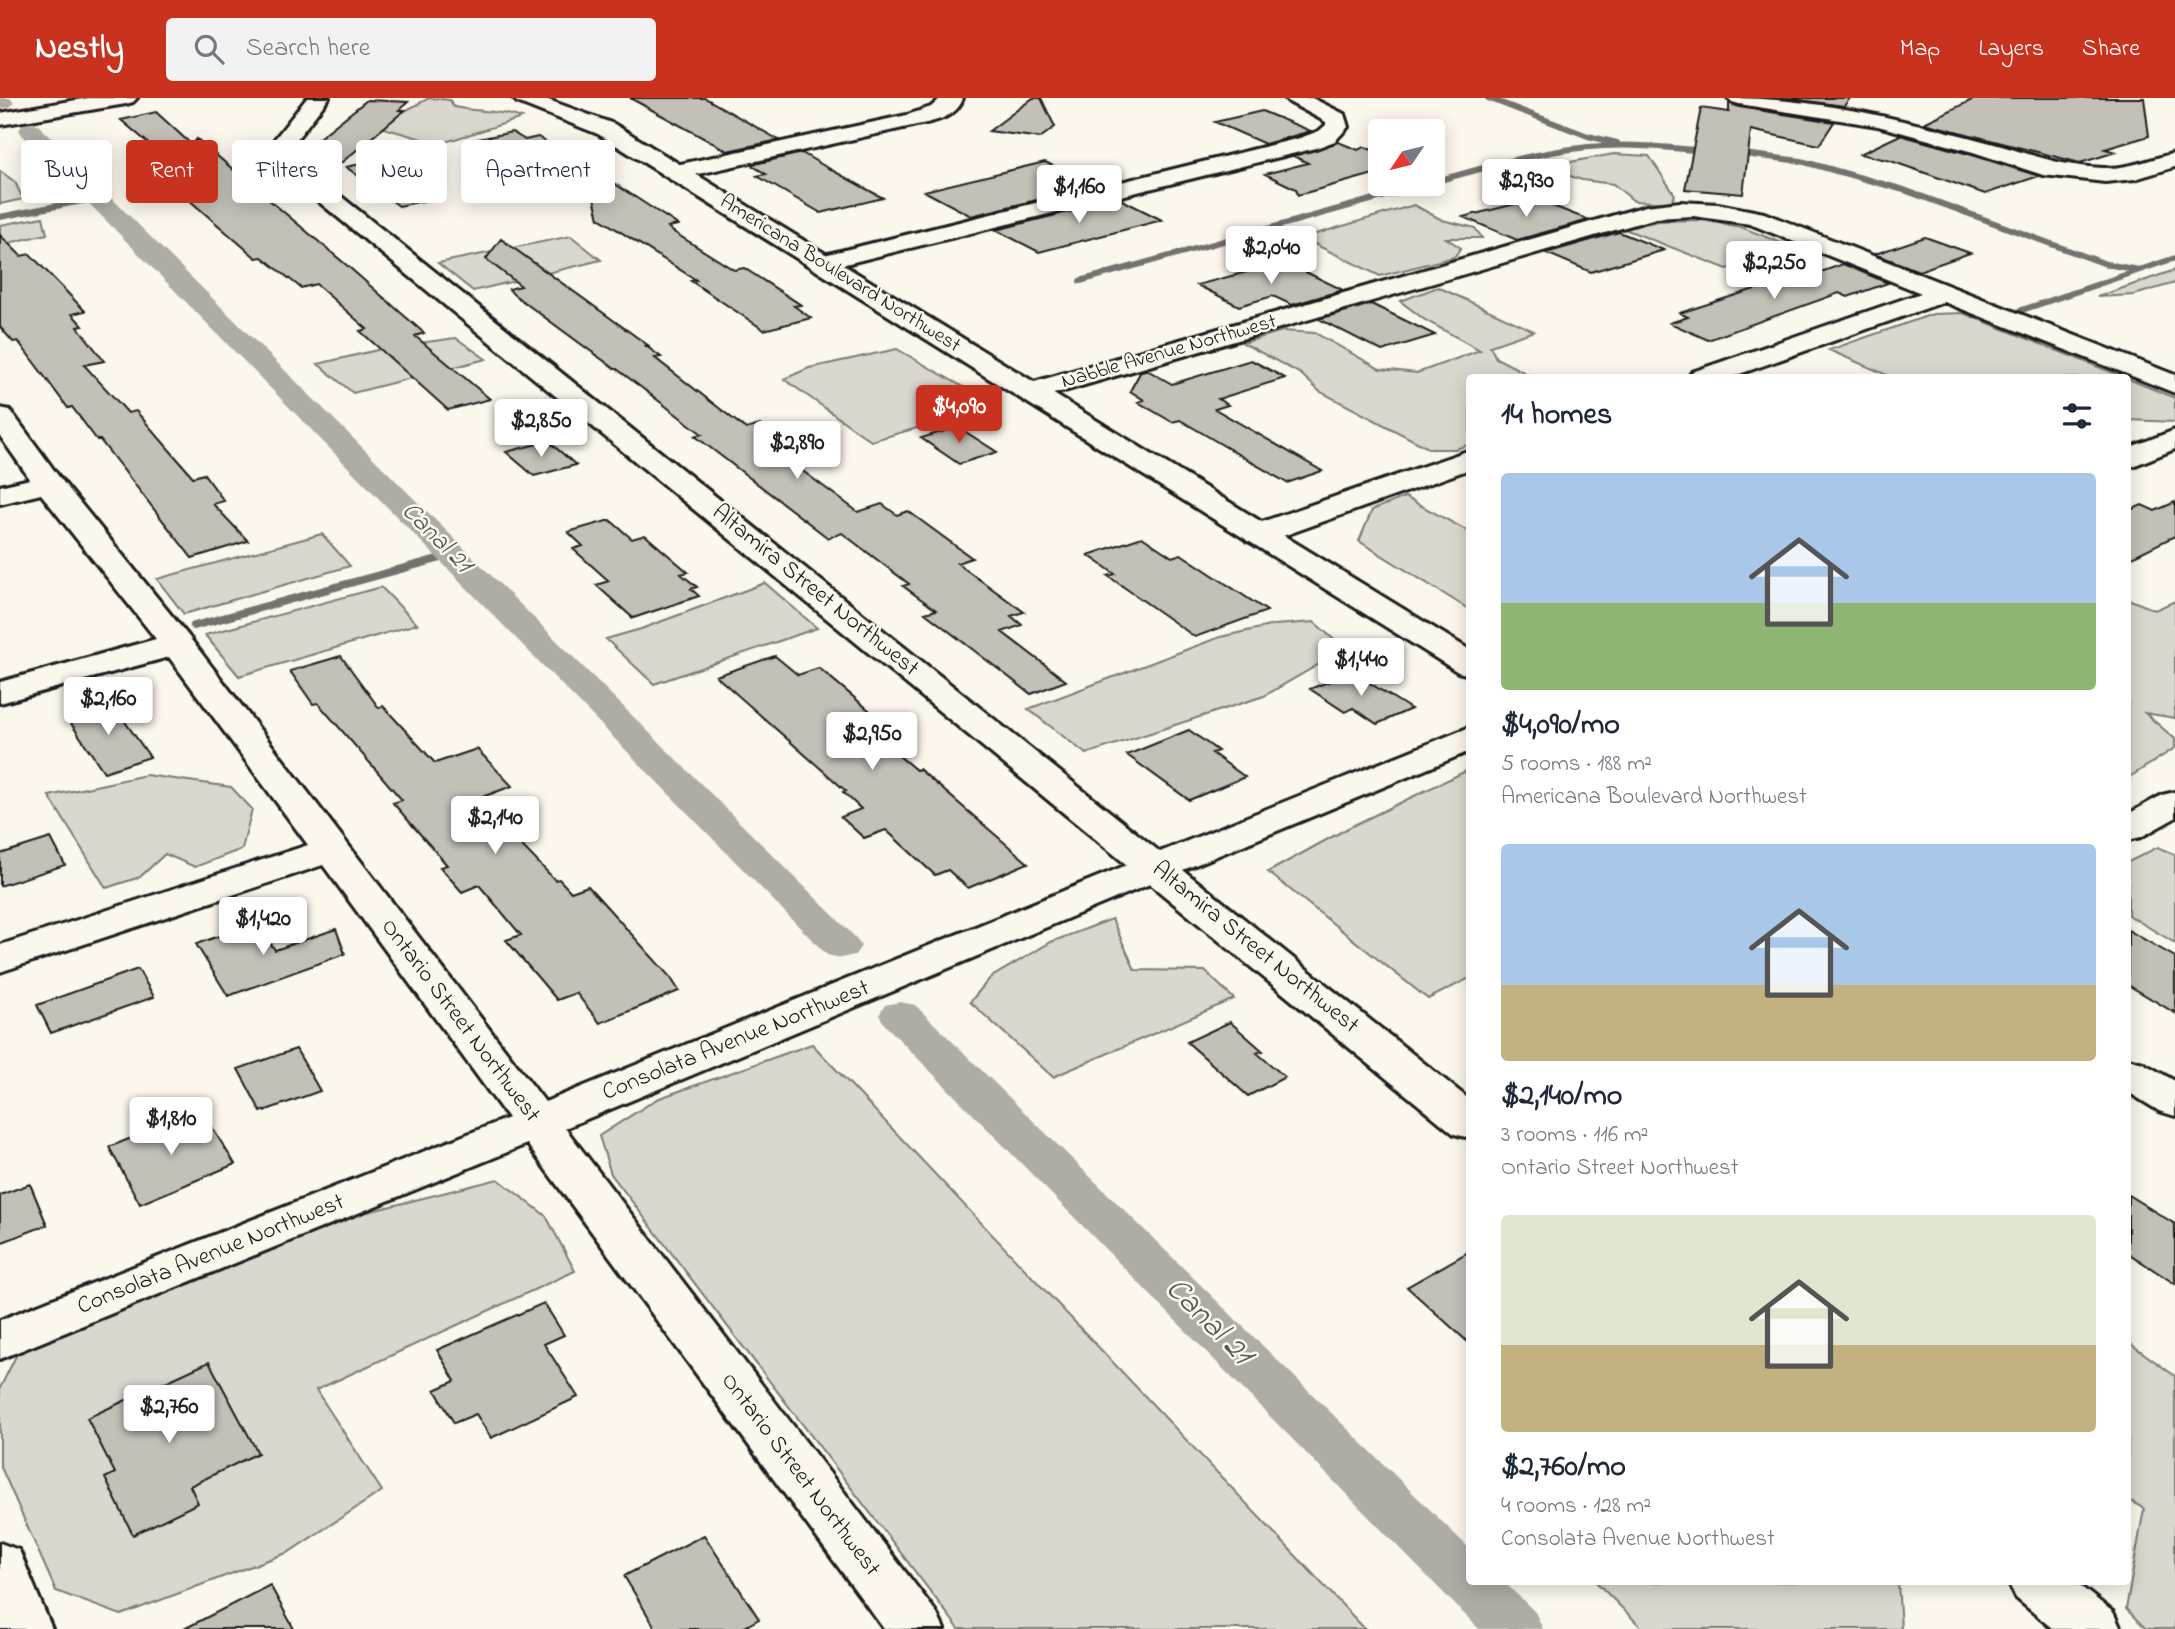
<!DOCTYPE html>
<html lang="en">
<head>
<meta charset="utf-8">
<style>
	body { margin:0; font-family:"Indie Flower",sans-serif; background:#f2f2f3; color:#1f2937; height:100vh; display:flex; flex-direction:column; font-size:26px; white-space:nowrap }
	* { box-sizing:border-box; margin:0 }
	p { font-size:23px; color:#747a83 }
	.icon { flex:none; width:38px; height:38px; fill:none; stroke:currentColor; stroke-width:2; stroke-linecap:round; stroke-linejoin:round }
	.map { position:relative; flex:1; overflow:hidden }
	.details { position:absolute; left:1466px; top:276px; width:665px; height:1211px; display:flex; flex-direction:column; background:#fff; border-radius:7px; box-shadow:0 4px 18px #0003 }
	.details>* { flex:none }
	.top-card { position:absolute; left:21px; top:42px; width:665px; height:63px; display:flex; gap:14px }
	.needle { width:46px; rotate:235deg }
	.buttons { position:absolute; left:1368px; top:21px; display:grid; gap:14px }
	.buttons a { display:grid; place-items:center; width:77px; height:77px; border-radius:7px; background:#fff; box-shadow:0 4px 18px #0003; font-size:35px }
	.price { position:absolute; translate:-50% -60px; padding:0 16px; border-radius:7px; background:#fff; color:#222; font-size:23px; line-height:46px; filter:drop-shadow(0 2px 4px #0008) }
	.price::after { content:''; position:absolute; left:50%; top:42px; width:21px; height:16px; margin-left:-10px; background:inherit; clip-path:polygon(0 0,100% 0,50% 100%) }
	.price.active { background:#c8321e; color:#fff }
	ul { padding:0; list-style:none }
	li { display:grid; align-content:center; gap:14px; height:371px; padding:0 35px }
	li span { display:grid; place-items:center; height:217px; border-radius:7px; color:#555 }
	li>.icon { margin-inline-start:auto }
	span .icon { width:126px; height:126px; fill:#fffc; stroke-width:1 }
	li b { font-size:30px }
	h2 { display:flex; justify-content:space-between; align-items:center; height:84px; padding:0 35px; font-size:30px }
	.chip { padding:0 24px; border-radius:7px; background:#fff; box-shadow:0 4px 18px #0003; font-size:24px; line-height:63px }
	.chip.active { background:#c8321e; color:#fff }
	header { display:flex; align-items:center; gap:42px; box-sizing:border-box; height:98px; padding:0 35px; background:#c8321e; color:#fff }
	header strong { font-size:33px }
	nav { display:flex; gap:38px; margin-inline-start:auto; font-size:24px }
	.search { width:490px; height:63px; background:#f2f2f3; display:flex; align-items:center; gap:18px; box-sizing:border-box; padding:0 24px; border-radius:7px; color:#747a83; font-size:26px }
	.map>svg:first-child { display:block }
	.green { fill:#dad7ce; stroke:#7b7a75; stroke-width:2 }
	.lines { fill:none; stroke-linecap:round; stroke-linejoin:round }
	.stream-far1 { stroke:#74726e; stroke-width:6 }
	.stream { stroke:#74726e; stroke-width:8 }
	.canal { fill:#afaca5; fill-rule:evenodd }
	.building { fill:#c3c0b8; stroke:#1c1c1c; stroke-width:2 }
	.minor-casing { stroke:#1c1c1c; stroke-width:6 }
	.tertiary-casing { stroke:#1c1c1c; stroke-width:6 }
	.minor { fill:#fbf7ec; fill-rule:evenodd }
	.tertiary { fill:#fbf7ec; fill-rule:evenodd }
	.labels { text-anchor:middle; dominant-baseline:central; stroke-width:5; stroke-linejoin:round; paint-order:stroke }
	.far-street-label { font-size:21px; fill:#1c1c1c; stroke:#fbf7ec }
	.street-label { font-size:24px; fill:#1c1c1c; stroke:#fbf7ec }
	.water-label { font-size:26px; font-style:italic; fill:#575653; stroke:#fbf7ec }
	.near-water-label { font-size:32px; font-style:italic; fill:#575653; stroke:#fbf7ec }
</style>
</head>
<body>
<header>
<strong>Nestly</strong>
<div class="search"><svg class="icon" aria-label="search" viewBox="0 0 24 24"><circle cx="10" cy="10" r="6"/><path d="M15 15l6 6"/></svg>Search here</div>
<nav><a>Map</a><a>Layers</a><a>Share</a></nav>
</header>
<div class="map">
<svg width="2175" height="1531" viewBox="0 0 2175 1531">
	<rect width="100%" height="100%" fill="#fbf7ec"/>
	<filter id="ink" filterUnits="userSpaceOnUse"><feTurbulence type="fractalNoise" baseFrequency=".0143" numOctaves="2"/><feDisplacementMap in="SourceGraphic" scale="14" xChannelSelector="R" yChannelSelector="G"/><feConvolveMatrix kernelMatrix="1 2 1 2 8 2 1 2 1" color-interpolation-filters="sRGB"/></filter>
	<g filter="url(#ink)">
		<path class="green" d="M429 0 450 2 454 9C477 14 500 12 522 20L439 46 377 28Z
			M1614 56 1649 58 1675 97 1670 105 1634 103 1613 86 1582 82 1542 69Z
			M0 73 15 84 23 101 0 106Z
			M1414 107 1442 122 1475 130 1482 140H1446L1461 150 1454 159 1380 178 1302 140Z
			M43 119 47 136 0 147V127Z
			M1701 122 1741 129 1797 151 1727 171 1622 130 1659 123Z
			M571 138 601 162 473 193 438 165Z
			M2175 172V185L2134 197 2097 199Z
			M1438 189 1534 233 1490 248 1496 260 1535 280H1470V346L1456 351H1430L1319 293 1301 276 1243 245 1282 233 1315 235 1380 271 1417 275 1480 252 1425 222 1400 203Z
			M1963 215 2126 280H1894L1829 252 1933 216Z
			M456 240 486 261 353 295 318 266 390 249Z
			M897 251 996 308 871 343 784 281 809 270Z
			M2128 281 2175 300V324L2128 322Z
			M1405 399 1470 434V512L1359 443 1372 412Z
			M322 436 350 468 184 516 157 481Z
			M765 485 817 530 654 586 606 541 641 531Z
			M381 489 417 526 239 578 205 537Z
			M2128 501 2155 512 2175 503V620L2145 615 2175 641V650L2128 680Z
			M1314 524 1345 551 1264 598 1086 656 1028 611 1220 539 1274 527Z
			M1470 671V880L1428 901 1268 774 1350 729Z
			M146 677 231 689 252 711 242 751 195 769 165 756 140 779 106 790 49 698Z
			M2158 749 2175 757V845L2128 817V764Z
			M1112 821 1135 872 1205 873 1234 901 1053 979 970 904 990 880 1051 844Z
			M812 946 1365 1531H959L611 1076 599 1038 657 1001Z
			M498 1081 546 1118 575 1173 316 1292 382 1393 289 1454 121 1517 56 1493 0 1367V1290L17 1256 356 1117Z
			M2128 1244 2175 1278V1531H2146L2126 1511 2144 1411 2128 1401Z
			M1596 1484H1898L1901 1531H1643Z"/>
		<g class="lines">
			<path class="stream-far1" d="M1488 0 1588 38 1617 45
				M1736 55 1801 63 1904 92 2106 166 2139 172
				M1433 84C1488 69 1545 51 1603 48 1637 46 1672 50 1706 53
				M0 119 97 100
				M1080 183 1428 86
				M2019 213 2175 160"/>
			<path class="stream" d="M194 528 452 457"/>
			<path class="canal" d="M0 0H10L14 5 10 9 0 11Z
				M30 25 38 27 855 839 861 848 855 857 841 860 827 857 22 37 19 32 22 27Z
				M900 904 915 907 1470 1451V1484H1504L1535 1514 1543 1531H1479L885 927 879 917 885 907Z"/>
		</g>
		<path class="building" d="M630 0H705L779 42 727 53Z
			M1033 0H1041L1055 29 1040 40 989 33Z
			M1782 0H1850L1844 8Z
			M1976 0H2144L2149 38 2105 51 2116 54 2080 65 1924 25Z
			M367 2 408 4 399 12H405L341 65 314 44Z
			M1729 5 1739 9 1834 24 1819 47 1751 32 1743 96 1685 91 1701 10 1729 14Z
			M1262 13 1269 16 1311 33 1265 46 1215 24Z
			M156 14 192 47 197 41 350 170 424 235 415 238 490 301 448 312 360 233 367 231 316 186 301 190 262 159 256 160 165 81 186 77 121 22Z
			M512 34 525 42 538 39 583 67 526 80 469 43Z
			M1900 37 1972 57 2039 78 1985 96 1891 63 1860 56Z
			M1338 44 1358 52 1364 49 1381 55V74L1298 97 1296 91 1265 76 1308 65 1293 58Z
			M802 55 826 69 883 100 821 115 757 78 766 76 751 67Z
			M384 61 438 100 399 108 346 69Z
			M1045 64 1094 88 971 118 924 93Z
			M586 67 678 127 668 129 672 133 734 172 744 170 801 207 794 208 811 220 764 232 691 183 696 182 599 120Z
			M1120 101 1162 122 1039 154 996 132Z
			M1535 101 1589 122 1517 142 1463 119Z
			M1619 134 1664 152 1591 174 1546 155Z
			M0 137 21 158 30 156 85 213 72 216 83 228 78 229 104 263 84 267 128 315 136 313 193 379 204 376 224 403 213 406 248 443 192 460 100 342H97L72 309 68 310 18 243 13 244 0 229Z
			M1925 139 1970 155 1919 173 1875 156Z
			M501 141 649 248H646L661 259 655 260 746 331 760 327 791 350 777 354 858 414 882 406 897 417 908 413 972 460 957 465 1024 514 1011 518 1022 527 1002 534 1066 583 1031 596 925 515 936 512 903 488 909 486 842 435 828 440 695 338 702 336 617 271H615L513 196 509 191 521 188 486 161Z
			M1285 164 1343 192 1292 207 1273 198 1239 208 1197 187Z
			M1843 166 1888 185 1848 199 1839 195 1708 242 1670 225 1688 219 1680 215 1801 176 1807 179Z
			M1371 206 1396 218 1435 237 1382 253 1319 221Z
			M1251 262 1285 280 1218 301 1228 307 1215 311 1322 373 1287 385 1180 322 1172 324 1138 304 1144 302 1130 293 1141 273 1147 272 1172 286Z
			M958 329 997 354 959 366 921 340Z
			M548 343 576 367 534 378 506 354Z
			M2175 404V438L2128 461V413L2142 407 2155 413Z
			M610 422 632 441 645 437 653 444 688 474 681 476 697 489 691 491 699 498 633 520 596 487 609 483 573 451 583 448 568 434Z
			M1142 439 1172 459 1181 456 1267 513 1195 539 1108 478 1115 476 1088 457Z
			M341 558 379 610 383 608 435 665 477 651 512 688 477 701 555 782 559 781 571 794 588 788 671 880 679 893 600 925 576 895 557 902 506 842 521 837 479 787 462 794 440 769 447 767 393 705 402 702 318 605 313 606 290 573Z
			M775 558 798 577 819 570 870 613 859 617 872 629 867 631 916 672 919 671 1028 765 968 790 948 772 935 777 886 732 864 740 841 719 861 711 843 694 846 693 716 578Z
			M1352 574 1411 611 1377 626 1353 610 1345 614 1310 591Z
			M111 604 150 659 104 674 66 618Z
			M1189 632 1218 653 1212 655 1245 679 1189 702 1127 657Z
			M51 740 65 767 0 788V756Z
			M257 825 275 852 336 831 345 856 228 898 196 846Z
			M2128 832 2175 859V915L2128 887Z
			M138 871 154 899 51 935 37 907Z
			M1230 924 1263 953 1257 955 1285 979 1248 998 1187 944Z
			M296 951 320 993 261 1014 238 971Z
			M201 1012 235 1066 140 1106 109 1049Z
			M30 1086 47 1127 0 1145V1097Z
			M2128 1097 2175 1126V1186L2128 1155Z
			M1470 1153V1246L1407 1189Z
			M544 1205 564 1237 544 1246 578 1299 491 1340 476 1316 454 1325 435 1292 455 1283 437 1252Z
			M209 1264 258 1355 190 1388 198 1405 133 1437 105 1380 115 1375 87 1320Z
			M704 1437 759 1521 741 1531H656L624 1478Z
			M270 1487 294 1531H184Z"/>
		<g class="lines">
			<defs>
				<path id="minor" d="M307 0H329L292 47 293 60 1160 754 1470 629V653L1183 772 1470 1002V1040L1454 1036 1150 786 565 1030 936 1514 944 1531H884L527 1046 0 1261V1222L508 1020 323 767 0 874V847L308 747 169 559 0 605V584L156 541 41 396 0 406V388L30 381 0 338V310L10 312 59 379 189 539 545 1004 1127 767 274 67 271 62 270 47Z
					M941 0H963C957 21 930 24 912 28L676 81 668 79 665 74 668 69 676 67 907 17 931 9Z
					M1285 0H1312L1344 16 1348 29 1335 43 1316 50 821 172 812 170 809 165 812 160 1300 40 1319 33 1326 27V24L1289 4Z
					M1728 0C1815 0 1896 20 1979 42 2024 53 2054 68 2103 70 2128 71 2151 61 2175 55V69L2135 81 2105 84 2043 77 1973 54 1878 28 1739 6 1732 4Z
					M1680 104 1718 106 1764 115 2175 277V295L1944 204 1728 280H1688L1692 274 1921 195 1750 126 1693 118 1656 120 1040 300 1030 302 1020 300 1016 294 1020 288 1646 108Z
					M2175 332V351L2128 370V350Z
					M1470 352V371L1269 443 1258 445 1247 443 1243 436 1247 429Z
					M2175 694V720L2141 739 2128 742V716L2162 697Z
					M0 1445 19 1452 52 1531H0Z
					M2008 1484H2075L2113 1514 2121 1531H2053L2016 1500Z"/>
				<path id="tertiary" d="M88 0H137L133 4 126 6 0 27V15Z
					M513 0H543L614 26 1470 552V577L1458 574 598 36 517 4Z
					M2128 961 2143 965 2175 983V1018L2159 1013 2128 994Z"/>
			</defs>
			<use href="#minor" class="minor-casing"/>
			<use href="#tertiary" class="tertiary-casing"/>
			<use href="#minor" class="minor"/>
			<use href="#tertiary" class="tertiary"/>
		</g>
	</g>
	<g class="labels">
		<g class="far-street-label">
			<text transform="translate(840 176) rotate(32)">Americana Boulevard Northwest</text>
			<text transform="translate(1169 254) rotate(-16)">Nabble Avenue Northwest</text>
		</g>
		<g class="street-label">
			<text transform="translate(815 493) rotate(39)">Altamira Street Northwest</text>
			<text transform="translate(1255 850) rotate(39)">Altamira Street Northwest</text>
			<text transform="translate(460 923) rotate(53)">Ontario Street Northwest</text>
			<text transform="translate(736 943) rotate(-22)">Consolata Avenue Northwest</text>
			<text transform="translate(211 1157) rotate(-22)">Consolata Avenue Northwest</text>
			<text transform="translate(800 1377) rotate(53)">Ontario Street Northwest</text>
		</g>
		<g class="water-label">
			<text transform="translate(436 440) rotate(45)">Canal 21</text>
		</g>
		<g class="near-water-label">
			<text transform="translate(1208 1224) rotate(45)">Canal 21</text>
		</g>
	</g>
</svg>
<div class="buttons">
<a><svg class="needle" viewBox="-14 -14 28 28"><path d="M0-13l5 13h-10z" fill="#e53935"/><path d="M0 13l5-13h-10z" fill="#747a83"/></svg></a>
</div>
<b class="price" style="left:1526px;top:121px">$2,930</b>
<b class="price" style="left:1079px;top:127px">$1,160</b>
<b class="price" style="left:1271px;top:188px">$2,040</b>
<b class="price" style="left:1774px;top:203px">$2,250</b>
<b class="price active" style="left:959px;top:347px">$4,090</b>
<b class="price" style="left:541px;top:361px">$2,850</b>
<b class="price" style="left:797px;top:383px">$2,890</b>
<b class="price" style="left:1361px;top:600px">$1,440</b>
<b class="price" style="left:108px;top:639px">$2,160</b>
<b class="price" style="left:872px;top:674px">$2,950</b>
<b class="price" style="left:495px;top:758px">$2,140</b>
<b class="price" style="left:263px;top:859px">$1,420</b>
<b class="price" style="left:171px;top:1059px">$1,810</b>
<b class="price" style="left:169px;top:1347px">$2,760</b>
<div class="top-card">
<a class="chip">Buy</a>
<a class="chip active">Rent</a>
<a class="chip">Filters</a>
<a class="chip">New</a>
<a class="chip">Apartment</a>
</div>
<section class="details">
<h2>14 homes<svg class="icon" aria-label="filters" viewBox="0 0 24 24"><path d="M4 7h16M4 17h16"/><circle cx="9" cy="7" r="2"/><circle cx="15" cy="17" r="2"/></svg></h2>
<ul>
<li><span style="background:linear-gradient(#a9c7e8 60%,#8fb573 0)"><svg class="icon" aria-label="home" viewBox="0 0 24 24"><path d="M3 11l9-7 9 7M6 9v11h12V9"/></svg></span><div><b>$4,090/mo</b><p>5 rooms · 188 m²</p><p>Americana Boulevard Northwest</p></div></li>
<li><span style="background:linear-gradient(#a9c7e8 65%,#c2b280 0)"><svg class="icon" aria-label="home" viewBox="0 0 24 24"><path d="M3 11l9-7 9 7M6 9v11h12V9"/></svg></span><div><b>$2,140/mo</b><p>3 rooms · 116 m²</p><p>Ontario Street Northwest</p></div></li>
<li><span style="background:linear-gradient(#dfe7d0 60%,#c2b280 0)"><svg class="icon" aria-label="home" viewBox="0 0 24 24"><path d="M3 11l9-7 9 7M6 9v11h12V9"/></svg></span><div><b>$2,760/mo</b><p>4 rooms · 128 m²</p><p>Consolata Avenue Northwest</p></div></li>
</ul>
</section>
</div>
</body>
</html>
